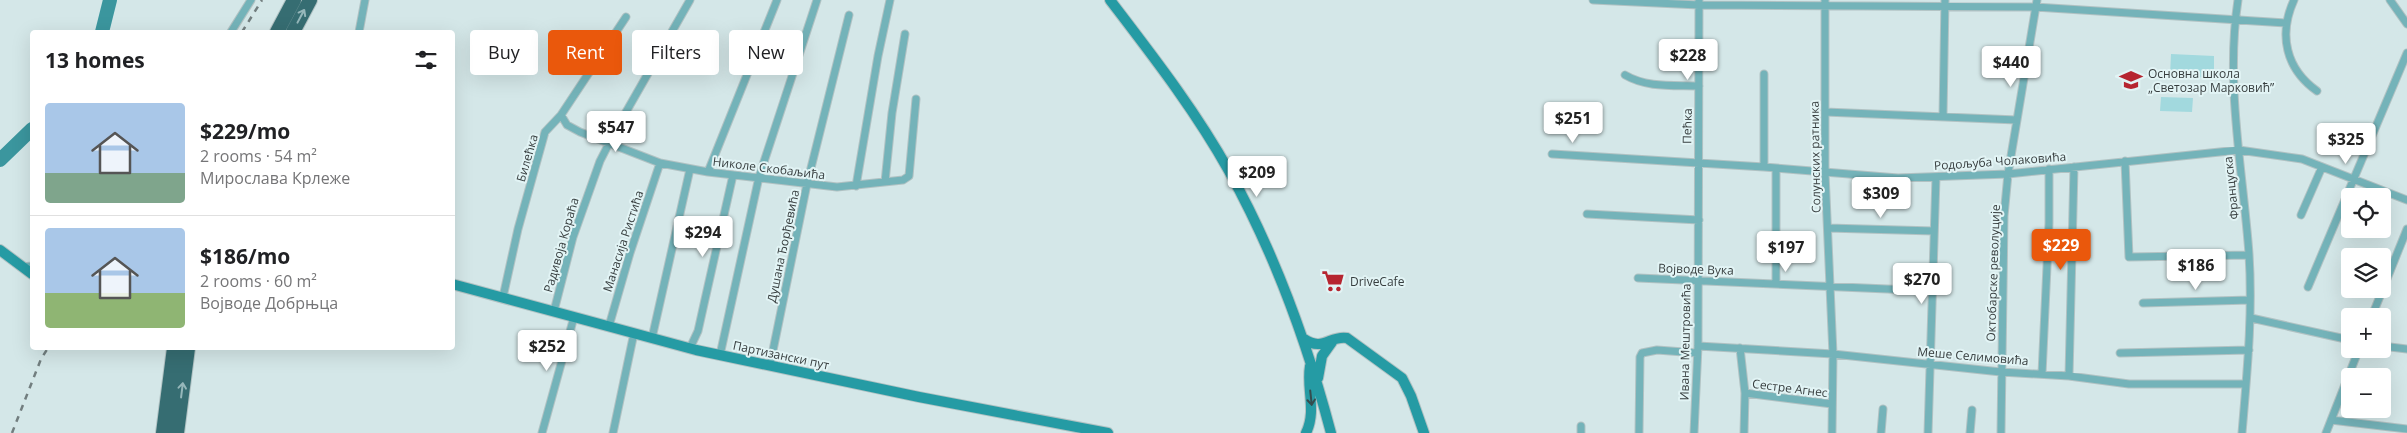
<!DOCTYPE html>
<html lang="en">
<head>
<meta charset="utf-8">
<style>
	body { margin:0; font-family:"Open Sans",sans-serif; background:#f2f2f2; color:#202124; height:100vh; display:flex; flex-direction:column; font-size:19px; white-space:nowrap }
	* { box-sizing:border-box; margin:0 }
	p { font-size:16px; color:#757577 }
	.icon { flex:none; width:28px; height:28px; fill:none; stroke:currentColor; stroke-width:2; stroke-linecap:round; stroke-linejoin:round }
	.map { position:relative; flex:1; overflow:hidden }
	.sheet { position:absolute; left:30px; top:30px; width:425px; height:320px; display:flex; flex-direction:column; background:#fff; border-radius:5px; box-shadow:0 5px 20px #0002 }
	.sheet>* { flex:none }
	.top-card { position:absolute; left:470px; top:30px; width:475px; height:45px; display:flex; gap:10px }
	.fabs { position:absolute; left:2341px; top:188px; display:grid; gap:10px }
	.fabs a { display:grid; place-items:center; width:50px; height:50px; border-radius:5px; background:#fff; box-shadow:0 5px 20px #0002; font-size:25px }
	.price { position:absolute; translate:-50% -42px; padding:0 11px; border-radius:5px; background:#fff; color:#222; font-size:16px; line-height:32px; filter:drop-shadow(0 1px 2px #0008) }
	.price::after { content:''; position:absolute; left:50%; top:30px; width:15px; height:11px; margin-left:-8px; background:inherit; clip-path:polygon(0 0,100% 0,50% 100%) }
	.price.on { background:#ea580c; color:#fff }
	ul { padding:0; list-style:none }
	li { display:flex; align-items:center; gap:15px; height:125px; padding:0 15px }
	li+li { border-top:1px solid #e0e0e0 }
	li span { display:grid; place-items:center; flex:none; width:140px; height:100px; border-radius:5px; color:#555 }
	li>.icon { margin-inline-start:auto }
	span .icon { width:60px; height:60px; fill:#fffc; stroke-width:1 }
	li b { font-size:21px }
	h2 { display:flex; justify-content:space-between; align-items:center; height:60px; padding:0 15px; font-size:21px }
	.tag { padding:0 18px; border-radius:5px; background:#fff; box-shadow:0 5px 20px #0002; font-size:18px; line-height:45px }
	.tag.on { background:#ea580c; color:#fff }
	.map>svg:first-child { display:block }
	.green { fill:#a2d9de }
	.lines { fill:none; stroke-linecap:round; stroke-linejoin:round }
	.river { stroke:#3b969e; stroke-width:14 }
	.street-casing { stroke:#b1c2c3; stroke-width:9 }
	.secondary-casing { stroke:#b1c2c3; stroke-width:12 }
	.highway-casing { stroke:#b1c2c3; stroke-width:16 }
	.street { stroke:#74b3b9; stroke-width:7 }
	.secondary { stroke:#259ba4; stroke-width:10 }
	.highway { stroke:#366d72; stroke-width:14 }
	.rail { stroke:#727e7f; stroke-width:2.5; stroke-dasharray:6 6; stroke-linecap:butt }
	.oneway { stroke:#95b7ba }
	.oneway2 { stroke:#344c4e }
	.labels { text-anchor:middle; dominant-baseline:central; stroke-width:4; stroke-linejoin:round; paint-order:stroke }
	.poi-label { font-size:12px; fill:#373e3f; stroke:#e2f4f5; text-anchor:start }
	.street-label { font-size:12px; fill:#373e3f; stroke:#e2f4f5 }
</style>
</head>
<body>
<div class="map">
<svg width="2407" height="433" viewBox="0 0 2407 433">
	<rect width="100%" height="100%" fill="#d4e7e8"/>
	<path class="green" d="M2171 54 2214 56V78L2170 76Z
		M2161 97 2193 98 2192 112 2160 111Z"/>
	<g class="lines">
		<path class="river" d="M102 32 110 0
			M0 160 32 129"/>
		<defs>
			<path id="street" d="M1593 0 1699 5 2035 7 2286 23
				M1825 0V173L1833 354 1832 433
				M2238 0C2225 84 2243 171 2249 254 2253 314 2247 373 2242 433
				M2294 0C2278 35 2286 69 2317 91
				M2390 0 2407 24
				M231 32 251 0
				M359 32 365 0
				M1764 74V167
				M1625 75C1647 88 1673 85 1699 86
				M1825 112 2017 120
				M561 115 567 125 580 132 660 163 708 172 837 187 903 180 909 176 916 99
				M1943 115 1945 0
				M1552 154 1764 167 1898 178 2008 174 2239 150 2302 159 2407 200
				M2125 161 2129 257 2249 255
				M708 172 777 0
				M885 182 892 113 905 34
				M856 186 878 56 890 0
				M1587 214 1699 220
				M2301 215 2322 167
				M1828 228 1934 231
				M22 267 32 266
				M1638 278 1933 291
				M1776 283V168
				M2308 287 2407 53
				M503 297 518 229 545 132 561 115 626 17
				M2143 303 2250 300
				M554 311 573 237 600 161 618 126 690 0
				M2372 316 2407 229
				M2251 318 2350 340
				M609 326 630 253 660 163
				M652 338 690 169
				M1698 346 1833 354 2001 372 2069 376 2129 384H2246
				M2382 346 2407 349
				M690 348 698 331 704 304 733 175
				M1740 348 1745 393 1744 433
				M2120 353 2249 350
				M720 355 759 177 817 0
				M770 365 807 184 849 15
				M2042 374 2049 223V169
				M2069 376 2074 167
				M1745 393 1832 404
				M2331 420 2407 429
				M542 433 574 317
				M613 433 634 333
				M1581 433V426
				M1639 433 1640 357 1642 353 1657 350 1697 353
				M1694 433 1698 346 1699 0
				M1881 433 1883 409
				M1928 433 1936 177
				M1970 433 1972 410
				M2001 433 2004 216 2008 174 2037 0
				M2326 433 2359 349"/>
			<path id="secondary" d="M1110 0C1152 55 1195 110 1229 171 1275 254 1307 342 1331 433
				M0 250 32 274
				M452 284 696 350 919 397 1108 433
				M1304 339C1323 352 1330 335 1347 338L1402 378 1411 396 1424 433
				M1318 378 1322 356 1332 342
				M1306 433C1317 410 1306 389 1310 366"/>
			<path id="highway" d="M277 32 294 0
				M293 32 310 0
				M163 433 174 348
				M177 433 188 348"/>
		</defs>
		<use href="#street" class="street-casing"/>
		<use href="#secondary" class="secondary-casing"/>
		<use href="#highway" class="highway-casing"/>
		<use href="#street" class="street"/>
		<use href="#secondary" class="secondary"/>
		<use href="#highway" class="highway"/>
		<path class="rail" d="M242 32 262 0
			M12 433 41 359 48 348"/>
	</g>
	<defs><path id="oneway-shaft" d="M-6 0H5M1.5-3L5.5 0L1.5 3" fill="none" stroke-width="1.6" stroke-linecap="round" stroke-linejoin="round" transform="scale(1.25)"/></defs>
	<g class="oneway">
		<use href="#oneway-shaft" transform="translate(301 16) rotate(-62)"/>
		<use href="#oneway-shaft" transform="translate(182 390) rotate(-83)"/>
	</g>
	<use class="oneway2" href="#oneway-shaft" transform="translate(1311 398) rotate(84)"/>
	<defs>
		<symbol id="school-bare" viewBox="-9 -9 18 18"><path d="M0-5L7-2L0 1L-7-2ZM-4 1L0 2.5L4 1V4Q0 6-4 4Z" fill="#b62530" stroke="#e2f4f5" stroke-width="2.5" paint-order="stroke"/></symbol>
		<symbol id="supermarket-bare" viewBox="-9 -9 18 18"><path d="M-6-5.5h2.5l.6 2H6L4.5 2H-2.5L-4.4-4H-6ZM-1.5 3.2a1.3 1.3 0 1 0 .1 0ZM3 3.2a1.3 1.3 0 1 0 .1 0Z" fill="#b62530" stroke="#e2f4f5" stroke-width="2.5" paint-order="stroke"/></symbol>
	</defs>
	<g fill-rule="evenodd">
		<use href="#school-bare" x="2115" y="64" width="32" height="32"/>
		<use href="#supermarket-bare" x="1317" y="265" width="32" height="32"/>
	</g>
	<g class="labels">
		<g class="poi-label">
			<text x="2148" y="73">Основна школа<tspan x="2148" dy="14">„Светозар Марковић”</tspan></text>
			<text x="1350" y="281">DriveCafe</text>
		</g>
		<g class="street-label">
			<text transform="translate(1687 126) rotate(-89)">Пећка</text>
			<text transform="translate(1815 157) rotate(-91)">Солунских ратника</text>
			<text transform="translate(527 158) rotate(-74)">Билећка</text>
			<text transform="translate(2000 161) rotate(-4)">Родољуба Чолаковића</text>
			<text transform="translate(769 168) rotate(7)">Николе Скобаљића</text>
			<text transform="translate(2231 188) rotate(-96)">Француска</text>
			<text transform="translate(623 241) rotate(-72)">Манасија Ристића</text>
			<text transform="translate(561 245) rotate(-74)">Радивоја Кораћа</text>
			<text transform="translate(783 246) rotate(-78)">Душана Ђорђевића</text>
			<text transform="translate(1696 269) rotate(2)">Војводе Вука</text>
			<text transform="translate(1993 273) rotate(-88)">Октобарске револуције</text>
			<text transform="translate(1685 342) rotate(-89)">Ивана Мештровића</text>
			<text transform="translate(781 355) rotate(12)">Партизански пут</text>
			<text transform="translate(1973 356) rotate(5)">Меше Селимовића</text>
			<text transform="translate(1790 388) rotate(7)">Сестре Агнес</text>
		</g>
	</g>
</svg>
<div class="fabs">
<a><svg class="icon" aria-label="locate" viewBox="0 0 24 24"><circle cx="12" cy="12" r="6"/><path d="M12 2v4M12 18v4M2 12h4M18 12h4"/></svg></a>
<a><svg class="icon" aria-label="layers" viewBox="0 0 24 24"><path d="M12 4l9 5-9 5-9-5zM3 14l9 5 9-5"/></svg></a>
<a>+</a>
<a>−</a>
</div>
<b class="price" style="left:1688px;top:81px">$228</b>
<b class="price" style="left:2011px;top:88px">$440</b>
<b class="price" style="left:1573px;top:144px">$251</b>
<b class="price" style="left:616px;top:153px">$547</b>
<b class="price" style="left:2346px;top:165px">$325</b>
<b class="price" style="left:1257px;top:198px">$209</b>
<b class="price" style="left:1881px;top:219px">$309</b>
<b class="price" style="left:703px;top:258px">$294</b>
<b class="price on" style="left:2061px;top:271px">$229</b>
<b class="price" style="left:1786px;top:273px">$197</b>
<b class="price" style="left:2196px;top:291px">$186</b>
<b class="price" style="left:1922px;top:305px">$270</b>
<b class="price" style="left:547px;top:372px">$252</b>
<div class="top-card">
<a class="tag">Buy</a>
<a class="tag on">Rent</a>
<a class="tag">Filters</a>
<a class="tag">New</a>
</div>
<section class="sheet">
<h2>13 homes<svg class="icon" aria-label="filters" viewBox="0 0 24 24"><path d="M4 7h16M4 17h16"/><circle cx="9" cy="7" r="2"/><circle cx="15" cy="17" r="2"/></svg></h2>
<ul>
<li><span style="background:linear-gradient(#a9c7e8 70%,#7fa58c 0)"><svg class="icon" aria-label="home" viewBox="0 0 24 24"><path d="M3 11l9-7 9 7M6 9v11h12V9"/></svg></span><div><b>$229/mo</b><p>2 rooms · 54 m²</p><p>Мирослава Крлеже</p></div></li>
<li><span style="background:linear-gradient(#a9c7e8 65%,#8fb573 0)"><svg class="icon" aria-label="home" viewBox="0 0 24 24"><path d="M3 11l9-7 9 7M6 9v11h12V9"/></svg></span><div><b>$186/mo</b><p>2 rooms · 60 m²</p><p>Војводе Добрњца</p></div></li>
</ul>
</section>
</div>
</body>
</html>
